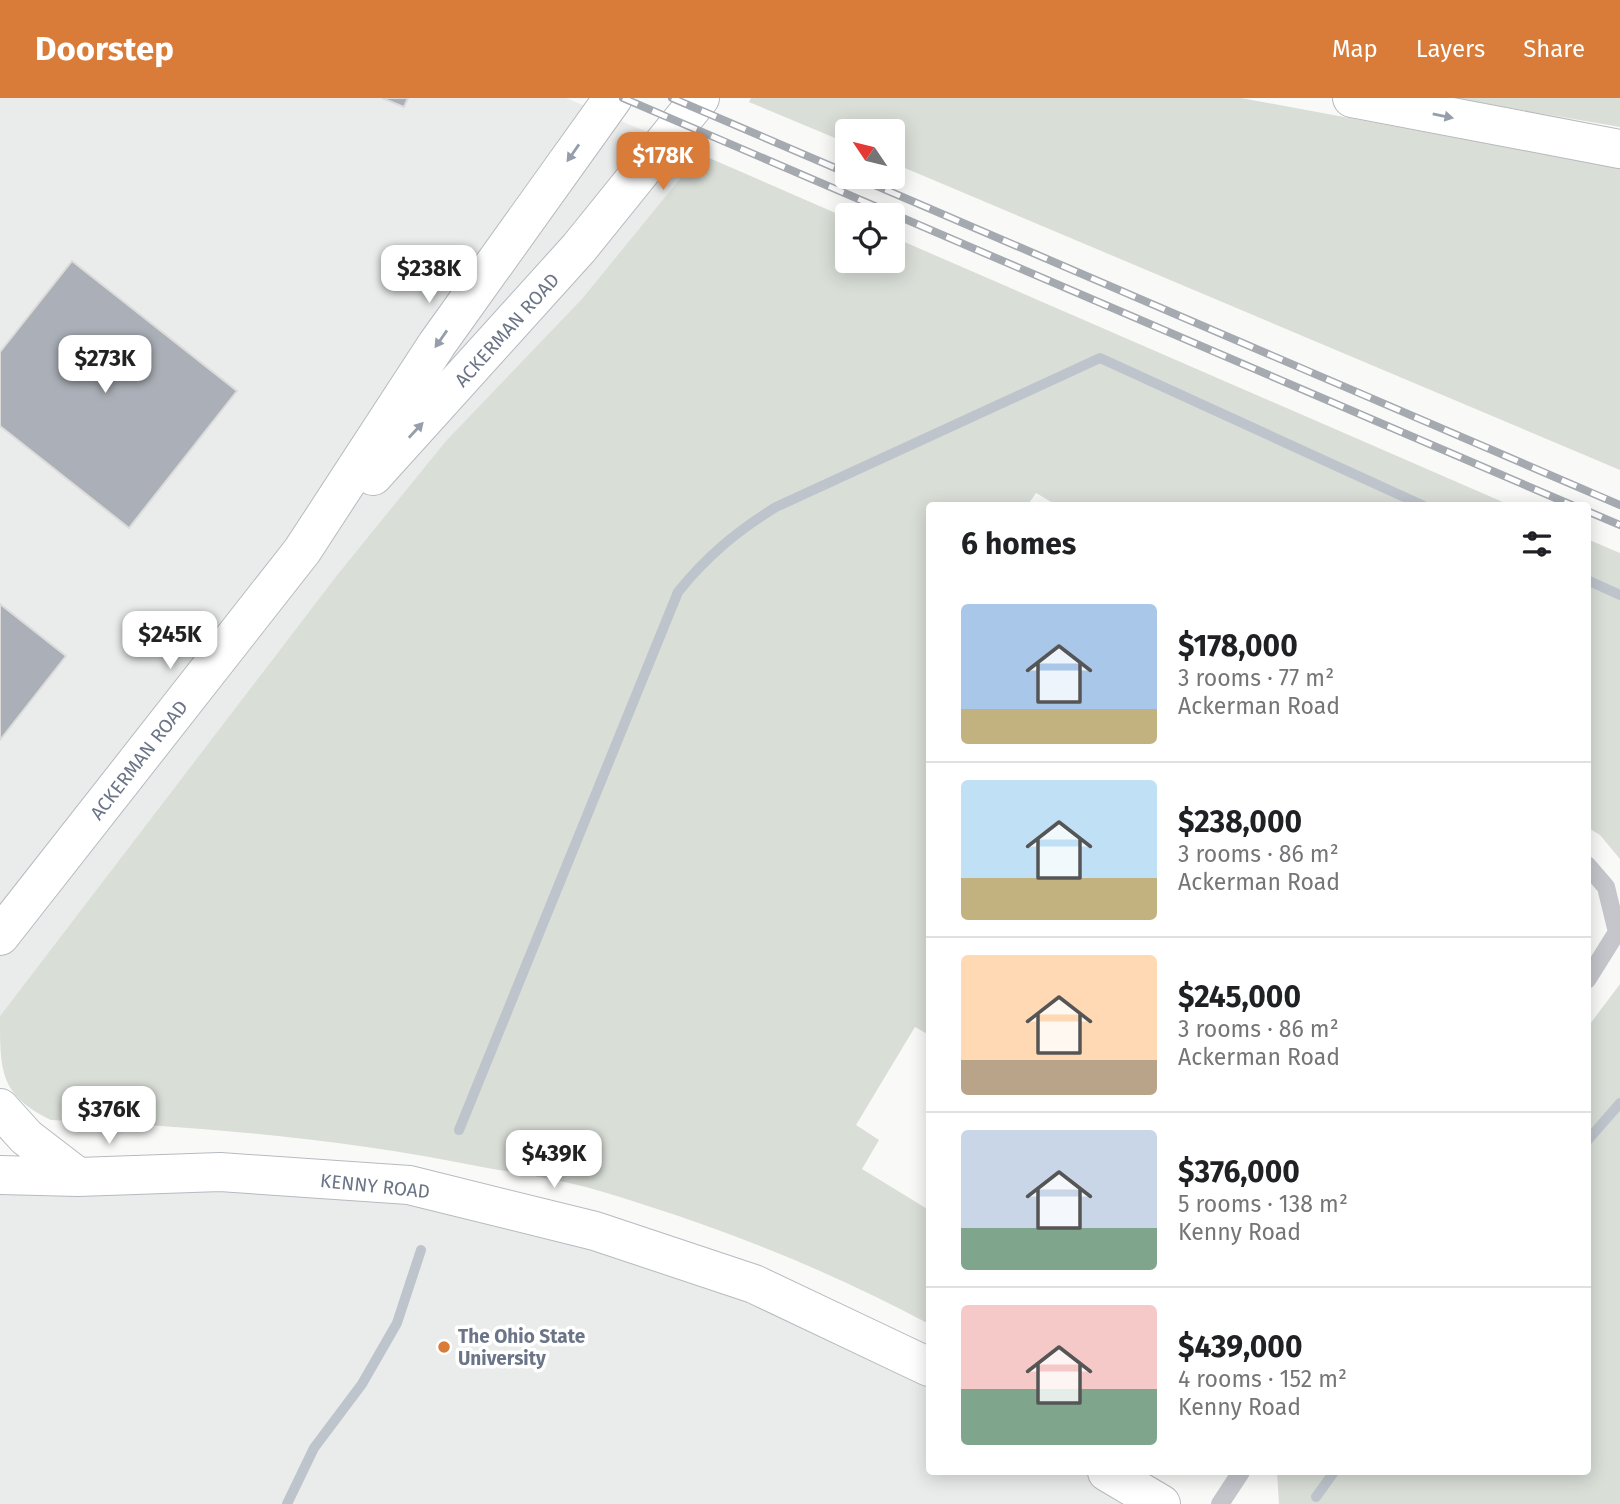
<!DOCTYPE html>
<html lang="en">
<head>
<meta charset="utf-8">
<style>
	body { margin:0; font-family:"Fira Sans",sans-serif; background:#f2f2f2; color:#202124; height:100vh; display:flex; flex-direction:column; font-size:26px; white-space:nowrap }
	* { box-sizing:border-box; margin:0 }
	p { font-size:23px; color:#757577 }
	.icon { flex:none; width:38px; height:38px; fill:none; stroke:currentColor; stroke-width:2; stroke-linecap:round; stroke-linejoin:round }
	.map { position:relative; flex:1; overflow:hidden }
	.details { position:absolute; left:926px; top:404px; width:665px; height:973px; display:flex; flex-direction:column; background:#fff; border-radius:7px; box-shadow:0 4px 18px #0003 }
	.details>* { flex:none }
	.needle { width:46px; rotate:305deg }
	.tools { position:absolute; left:835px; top:21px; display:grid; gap:14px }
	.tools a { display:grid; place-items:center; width:70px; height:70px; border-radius:7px; background:#fff; box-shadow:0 4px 18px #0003; font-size:35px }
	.price { position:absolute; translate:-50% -60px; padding:0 16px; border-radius:14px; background:#fff; color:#222; font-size:23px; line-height:46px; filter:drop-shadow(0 2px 4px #0008) }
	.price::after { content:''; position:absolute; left:50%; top:42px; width:21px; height:16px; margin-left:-10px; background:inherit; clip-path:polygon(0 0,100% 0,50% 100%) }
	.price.selected { background:#d97c39; color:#fff }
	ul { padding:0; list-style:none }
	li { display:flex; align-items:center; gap:21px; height:175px; padding:0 35px }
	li+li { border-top:2px solid #e0e0e0 }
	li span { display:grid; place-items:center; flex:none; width:196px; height:140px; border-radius:7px; color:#555 }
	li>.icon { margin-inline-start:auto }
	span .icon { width:84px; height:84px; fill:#fffc; stroke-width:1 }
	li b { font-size:30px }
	h2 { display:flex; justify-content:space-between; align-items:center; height:84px; padding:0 35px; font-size:30px }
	header { display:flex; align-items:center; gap:42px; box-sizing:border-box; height:98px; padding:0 35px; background:#d97c39; color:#fff }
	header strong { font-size:33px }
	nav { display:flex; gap:38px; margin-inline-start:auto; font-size:24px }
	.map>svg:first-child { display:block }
	.built { fill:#eaebeb }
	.green { fill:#d9ded7 }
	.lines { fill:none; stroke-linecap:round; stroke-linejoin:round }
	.stream { stroke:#bdc4cb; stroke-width:10 }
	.building { fill:#abb0b8; stroke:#dbdcda; stroke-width:2 }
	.secondary-casing { stroke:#b6bac0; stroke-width:40 }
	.motorway-casing { stroke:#b7b9be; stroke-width:40 }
	.service { stroke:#c4c6cb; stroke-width:18 }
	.secondary { stroke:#fff; stroke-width:38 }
	.motorway { stroke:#fff; stroke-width:38 }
	.rail-casing { stroke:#a5a9b0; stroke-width:8 }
	.rail { stroke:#fff; stroke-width:5; stroke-dasharray:16; stroke-linecap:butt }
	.oneway { fill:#979eab }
	.poi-dot { fill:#d97c39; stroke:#fff; stroke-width:2.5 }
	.labels { text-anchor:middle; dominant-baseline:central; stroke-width:7; stroke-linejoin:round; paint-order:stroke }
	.street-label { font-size:19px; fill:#6b7587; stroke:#fff }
	.poi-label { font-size:19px; font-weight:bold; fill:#6b7587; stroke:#fff; text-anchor:start }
</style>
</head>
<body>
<header>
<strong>Doorstep</strong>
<nav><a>Map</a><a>Layers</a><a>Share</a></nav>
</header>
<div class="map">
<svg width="1620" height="1406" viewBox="0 0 1620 1406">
	<rect width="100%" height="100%" fill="#f9faf8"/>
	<path class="built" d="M0 0H566L700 56 581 202 334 481 0 918Z
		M220 1074 595 1133 929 1269V1374H1107L1161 1406H0V1077Z"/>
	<path class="green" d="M751 0H1241L1620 70V372L893 65 892 33H847V45L749 4Z
		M1453 0H1620V29L1464 2Z
		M700 56 847 120V163H892L893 139 1512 408H1058L1036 395 1027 408H929V937L915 929 856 1027 879 1042 862 1071 929 1112V1226C821 1168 704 1123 586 1089 552 1080 516 1075 482 1069 339 1040 196 1028 51 1022 0 997 0 974 0 918L334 481 446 343 581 202Z
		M1587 441 1620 455V761L1600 737 1587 729Z
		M1620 886V1406H1279L1277 1374H1587V930Z"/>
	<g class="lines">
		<path class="stream" d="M1587 482 1620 497
			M459 1032 678 494C707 458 737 433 776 409L1100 260 1424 408
			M1587 1043 1620 1005
			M1316 1399 1334 1374
			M287 1406 314 1350 362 1286 397 1225 421 1152"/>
	</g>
	<path class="building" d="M382 0H408L404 9Z
		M72 163 237 293 129 430 0 328V254Z
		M0 506 66 558 0 642Z"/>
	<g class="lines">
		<defs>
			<path id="secondary" d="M373 378 579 150 700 0
				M0 838 302 453 437 246 613 0
				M0 1010 26 1039 78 1079
				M0 1077 78 1079 220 1074 409 1087 595 1133 754 1186 929 1269
				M1107 1374 1161 1406"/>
			<path id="motorway" d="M1352 0 1620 51"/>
		</defs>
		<use href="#secondary" class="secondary-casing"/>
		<use href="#motorway" class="motorway-casing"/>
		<path class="service" d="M1587 767 1606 789 1617 834 1587 882
			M1220 1406 1241 1374"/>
		<use href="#secondary" class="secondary"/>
		<use href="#motorway" class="motorway"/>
		<defs>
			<path id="rail" d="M623 0 1574 408
				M672 0 847 75
				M856 79 1620 407
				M1587 413 1620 427"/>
		</defs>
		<use href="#rail" class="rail-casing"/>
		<use href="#rail" class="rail"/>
	</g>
	<defs><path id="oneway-solid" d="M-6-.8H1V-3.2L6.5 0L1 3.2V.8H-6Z" transform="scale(1.75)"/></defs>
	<g class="oneway">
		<use href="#oneway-solid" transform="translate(1443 18) rotate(11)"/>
		<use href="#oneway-solid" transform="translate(573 55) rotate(125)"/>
		<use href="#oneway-solid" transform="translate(441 241) rotate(125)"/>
		<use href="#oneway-solid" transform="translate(416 332) rotate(-47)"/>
	</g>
	<circle class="poi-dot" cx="444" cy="1249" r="7"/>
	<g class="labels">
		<g class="street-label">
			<text transform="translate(507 232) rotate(-48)">ACKERMAN ROAD</text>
			<text transform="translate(139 662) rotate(-52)">ACKERMAN ROAD</text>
			<text transform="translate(375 1088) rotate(6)">KENNY ROAD</text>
		</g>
		<g class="poi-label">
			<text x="458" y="1238">The Ohio State<tspan x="458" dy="22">University</tspan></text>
		</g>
	</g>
</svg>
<div class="tools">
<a><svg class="needle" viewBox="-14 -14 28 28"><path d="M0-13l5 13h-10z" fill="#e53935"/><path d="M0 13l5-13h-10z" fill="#757577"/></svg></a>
<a><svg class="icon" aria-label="locate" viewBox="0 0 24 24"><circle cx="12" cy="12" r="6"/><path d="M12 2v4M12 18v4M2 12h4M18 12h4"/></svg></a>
</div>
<b class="price selected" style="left:663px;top:94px">$178K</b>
<b class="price" style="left:429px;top:207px">$238K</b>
<b class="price" style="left:105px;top:297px">$273K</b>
<b class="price" style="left:170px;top:573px">$245K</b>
<b class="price" style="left:109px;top:1048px">$376K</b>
<b class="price" style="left:554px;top:1092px">$439K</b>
<section class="details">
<h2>6 homes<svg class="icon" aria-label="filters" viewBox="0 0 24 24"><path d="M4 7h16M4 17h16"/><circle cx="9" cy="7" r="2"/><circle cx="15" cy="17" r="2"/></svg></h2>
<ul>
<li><span style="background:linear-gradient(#a9c7e8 75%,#c2b280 0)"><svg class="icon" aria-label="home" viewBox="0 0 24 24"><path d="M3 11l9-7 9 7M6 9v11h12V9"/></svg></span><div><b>$178,000</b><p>3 rooms · 77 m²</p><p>Ackerman Road</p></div></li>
<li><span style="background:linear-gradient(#bfe0f5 70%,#c2b280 0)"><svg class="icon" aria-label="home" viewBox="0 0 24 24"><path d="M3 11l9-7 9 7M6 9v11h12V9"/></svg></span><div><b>$238,000</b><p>3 rooms · 86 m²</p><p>Ackerman Road</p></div></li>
<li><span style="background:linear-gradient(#ffd9b3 75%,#b9a48a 0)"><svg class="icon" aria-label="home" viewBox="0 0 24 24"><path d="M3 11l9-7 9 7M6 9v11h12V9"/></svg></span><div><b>$245,000</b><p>3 rooms · 86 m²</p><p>Ackerman Road</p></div></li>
<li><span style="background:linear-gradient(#c9d6e8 70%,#7fa58c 0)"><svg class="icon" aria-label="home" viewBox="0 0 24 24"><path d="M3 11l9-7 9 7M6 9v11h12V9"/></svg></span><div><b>$376,000</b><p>5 rooms · 138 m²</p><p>Kenny Road</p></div></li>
<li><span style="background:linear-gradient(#f6c9c9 60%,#7fa58c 0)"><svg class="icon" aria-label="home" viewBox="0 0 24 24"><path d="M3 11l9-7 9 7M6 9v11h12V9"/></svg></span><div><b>$439,000</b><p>4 rooms · 152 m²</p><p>Kenny Road</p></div></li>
</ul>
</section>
</div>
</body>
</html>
